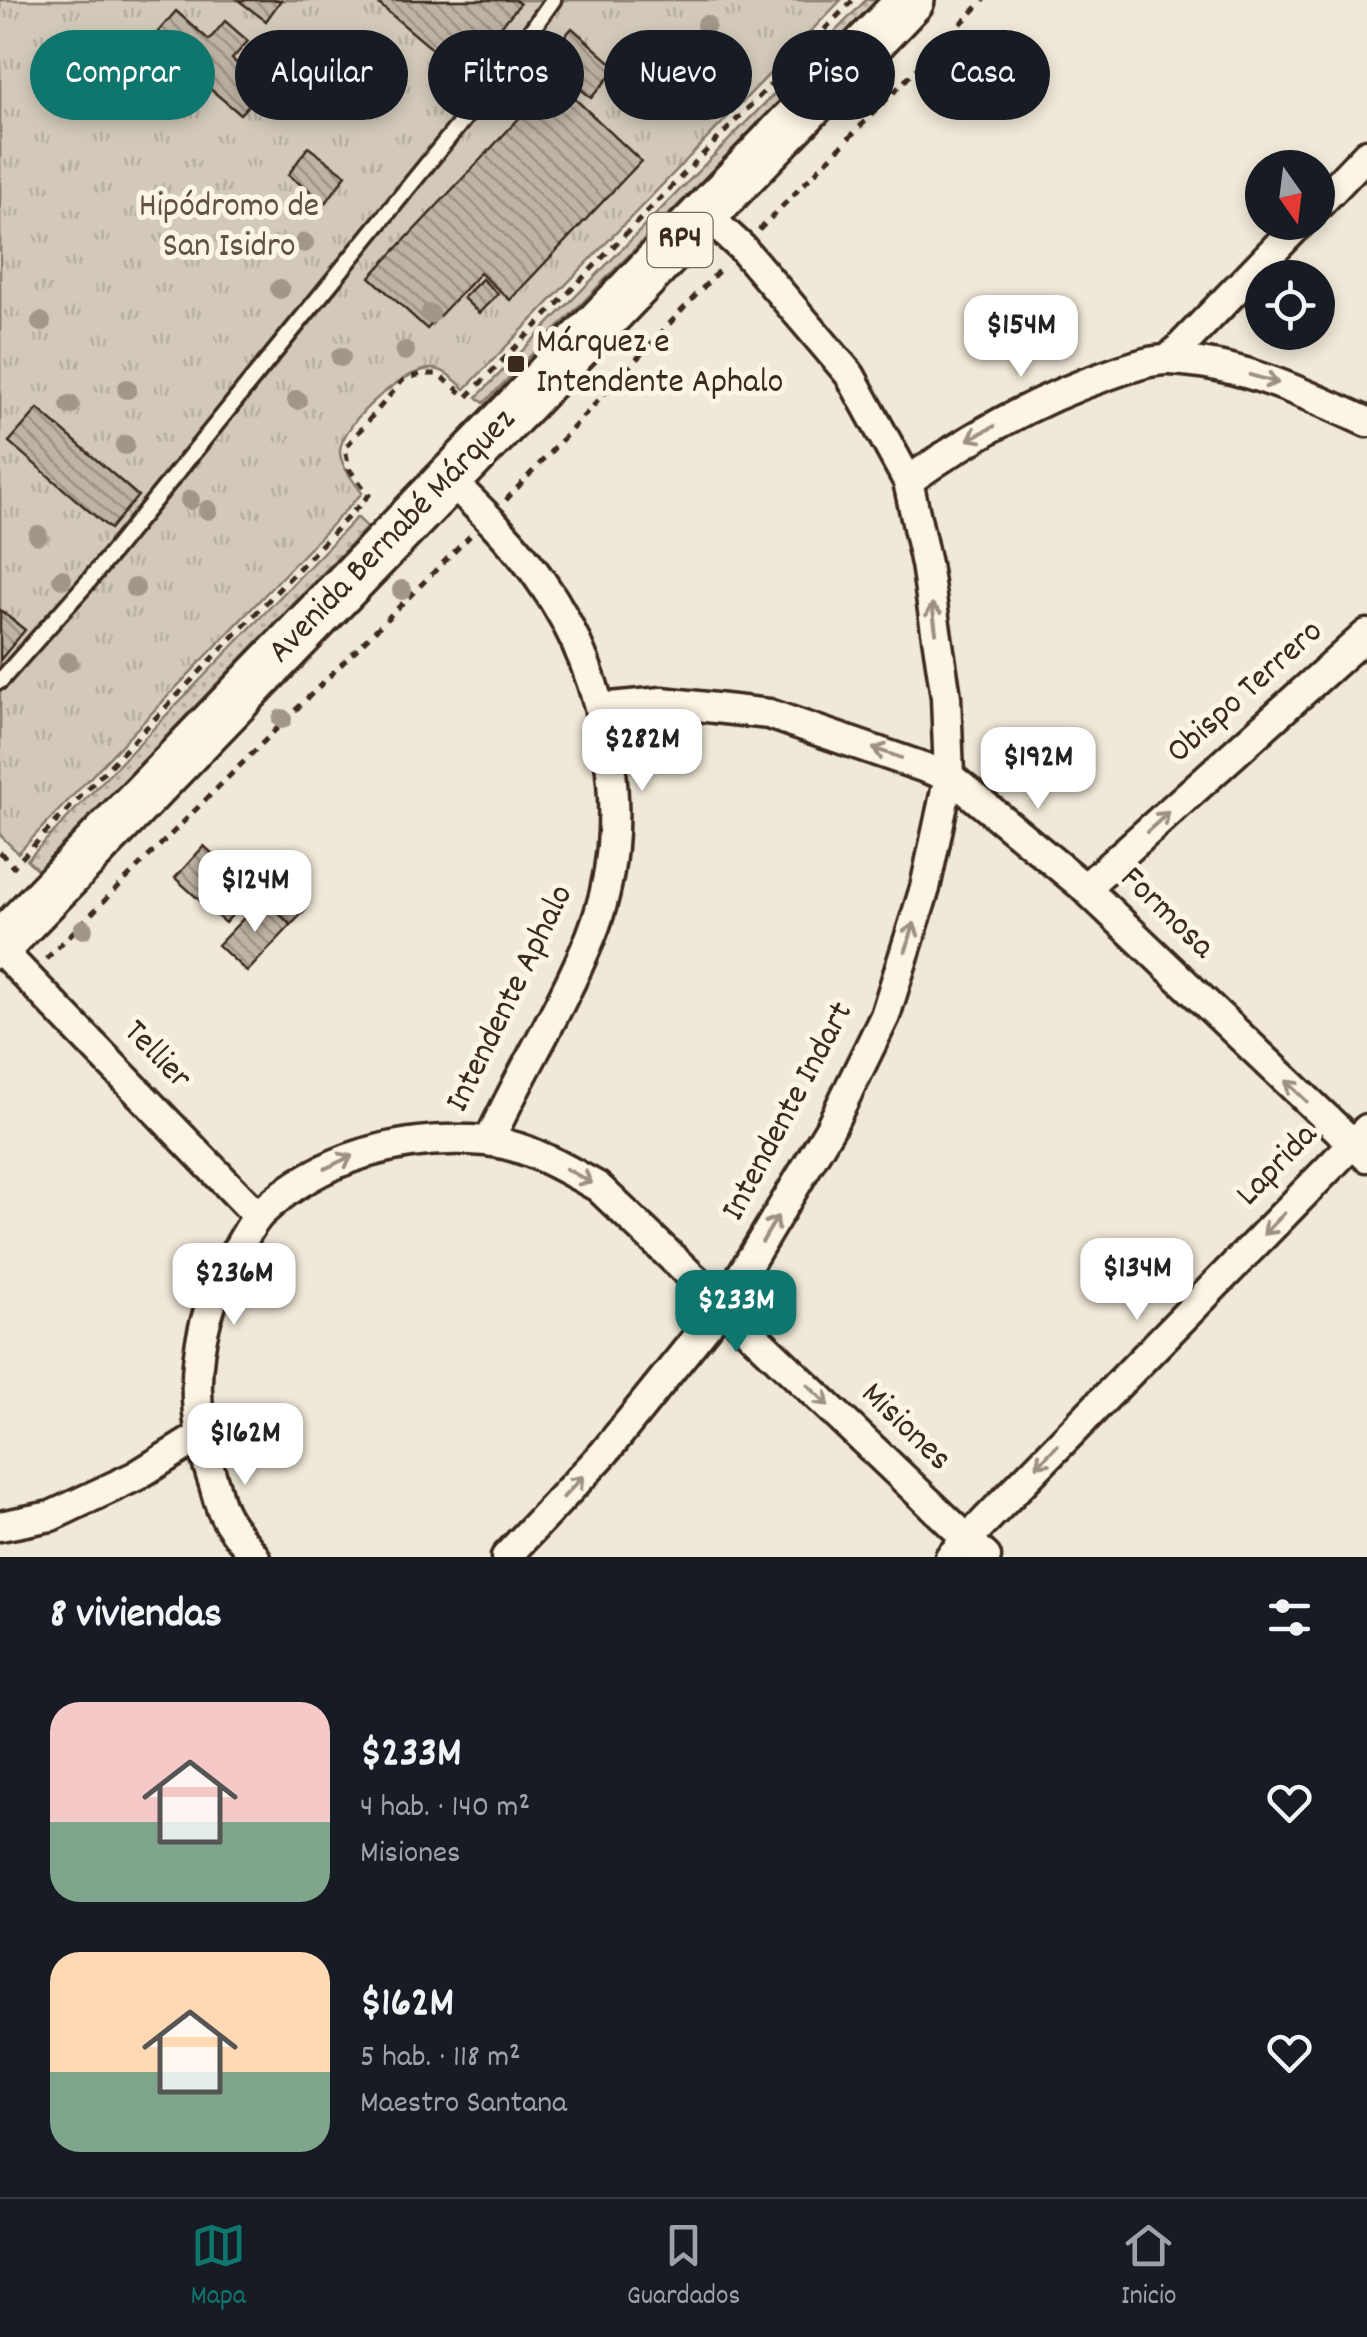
<!DOCTYPE html>
<html lang="es">
<head>
<meta charset="utf-8">
<style>
	body { margin:0; font-family:Dekko,sans-serif; background:#20242c; color:#f1f3f6; height:100vh; display:flex; flex-direction:column; font-size:38px; white-space:nowrap }
	* { box-sizing:border-box; margin:0 }
	p { font-size:32px; color:#9ea1a6 }
	.icon { flex:none; width:55px; height:55px; fill:none; stroke:currentColor; stroke-width:2; stroke-linecap:round; stroke-linejoin:round }
	.map { position:relative; height:1557px; overflow:hidden }
	.side { display:flex; flex-direction:column; background:#171b24; flex:1 }
	.side>* { flex:none }
	.banner { position:absolute; left:30px; top:30px; width:1308px; height:90px; display:flex; gap:20px }
	.needle { width:65px; rotate:166deg }
	.buttons { position:absolute; left:1245px; top:150px; display:grid; gap:20px }
	.buttons a { display:grid; place-items:center; width:90px; height:90px; border-radius:50%; background:#171b24; box-shadow:0 5px 15px #0003; font-size:50px }
	.price { position:absolute; translate:-50% -85px; padding:0 22px; border-radius:20px; background:#fff; color:#222; font-size:32px; line-height:65px; filter:drop-shadow(0 2px 5px #0008) }
	.price::after { content:''; position:absolute; left:50%; top:60px; width:30px; height:22px; margin-left:-15px; background:inherit; clip-path:polygon(0 0,100% 0,50% 100%) }
	.price.current { background:#0f766e; color:#fff }
	ul { padding:0; list-style:none }
	li { display:flex; align-items:center; gap:30px; height:250px; padding:0 50px }
	li span { display:grid; place-items:center; flex:none; width:280px; height:200px; border-radius:30px; color:#555 }
	li>.icon { margin-inline-start:auto }
	span .icon { width:120px; height:120px; fill:#fffc; stroke-width:1 }
	li b { font-size:42px }
	h2 { display:flex; justify-content:space-between; align-items:center; height:120px; padding:0 50px; font-size:42px }
	.pill { padding:0 35px; border-radius:45px; background:#171b24; box-shadow:0 5px 15px #0003; font-size:35px; line-height:90px }
	.pill.current { background:#0f766e; color:#fff }
	.dock { display:flex; justify-content:space-around; align-items:center; height:140px; border-top:2px solid #363941; background:#171b24; font-size:28px; color:#9ea1a6 }
	.dock a { display:grid; justify-items:center; gap:5px }
	.dock .current { color:#0f766e }
	.map>svg:first-child { display:block }
	.grass { fill:url(#grass-dots); stroke:#867a6c; stroke-width:2.5 }
	.park { fill:url(#park-tufts); stroke:#867a6c; stroke-width:2.5 }
	.building { fill:url(#building-back-hatch); stroke:#3b2a1e; stroke-width:2.5 }
	.lines { fill:none; stroke-linecap:round; stroke-linejoin:round }
	.service-casing { stroke:#3b2a1e; stroke-width:21 }
	.minor-casing { stroke:#3b2a1e; stroke-width:35 }
	.primary-casing { stroke:#3b2a1e; stroke-width:52 }
	.path { stroke:#3b2a1e; stroke-width:5; stroke-dasharray:8 8; stroke-linecap:butt }
	.service { stroke:#fcf5e5; stroke-width:14 }
	.minor { stroke:#fcf5e5; stroke-width:28 }
	.primary { stroke:#fcf5e5; stroke-width:45 }
	.tree { fill:#a19688 }
	.oneway { stroke:#9c9082 }
	.poi-dot { fill:#3b2a1e; stroke:#fcf5e5; stroke-width:4 }
	.labels { text-anchor:middle; dominant-baseline:central; stroke-width:10; stroke-linejoin:round; paint-order:stroke }
	.shield { fill:#fcf5e5; stroke:#75675a; stroke-width:2.5 }
	.shield-label { font-size:32px; font-weight:bold; fill:#3b2a1e }
	.park-label { font-size:35px; fill:#615245; stroke:#fcf5e5 }
	.poi-label { font-size:35px; fill:#3b2a1e; stroke:#fcf5e5; text-anchor:start }
	.street-label { font-size:35px; fill:#3b2a1e; stroke:#fcf5e5 }
</style>
</head>
<body>
<div class="map">
<svg width="1367" height="1557" viewBox="0 0 1367 1557">
	<defs>
		<pattern id="grass-dots" width="8" height="8" patternUnits="userSpaceOnUse" patternTransform="scale(2.5)"><rect width="8" height="8" fill="#d2c9ba"/><path d="M2 2h.1M6 6h.1" fill="none" stroke="#b5ad9f" stroke-width="1.8" stroke-linecap="round"/></pattern>
		<pattern id="park-tufts" width="24" height="20" patternUnits="userSpaceOnUse" patternTransform="scale(2.5)"><rect width="24" height="20" fill="#d2c9ba"/><path d="M3 7l-1-3M5 7V3M7 7l1-3M15 17l-1-3M17 17v-4M19 17l1-3" fill="none" stroke="#b5ad9f"/></pattern>
		<pattern id="building-back-hatch" width="6" height="6" patternUnits="userSpaceOnUse" patternTransform="scale(2.5)"><rect width="6" height="6" fill="#beb3a4"/><path d="M-1 5l2 2M0 0l6 6M5-1l2 2" fill="none" stroke="#9c9285"/></pattern>
	</defs>
	<rect width="100%" height="100%" fill="#f0e9d9"/>
	<filter id="ink" filterUnits="userSpaceOnUse"><feTurbulence type="fractalNoise" baseFrequency=".01" numOctaves="2"/><feDisplacementMap in="SourceGraphic" scale="20" xChannelSelector="R" yChannelSelector="G"/><feConvolveMatrix kernelMatrix="1 2 1 2 8 2 1 2 1" color-interpolation-filters="sRGB"/></filter>
	<g filter="url(#ink)">
		<path class="grass" d="M866 0H879L484 403 477 397Z
			M357 517 367 527 38 870 27 860Z"/>
		<path class="park" d="M0 0H841L465 389C458 383 448 372 439 370 411 360 341 423 340 451 340 466 354 481 362 493L18 853 0 835Z"/>
		<path class="building" d="M238 0H281L266 21Z
			M374 0H515L520 4 461 73Z
			M176 11 209 40 225 21 248 41 232 59 265 87 240 114 208 87 188 109 166 90 185 68 152 39Z
			M572 28 617 68 591 98 546 58Z
			M555 80 641 161 510 300 480 273 427 329 370 277Z
			M308 147 346 175 326 203 288 175Z
			M482 279 498 294 479 313 463 298Z
			M38 409 138 496 110 529 9 442Z
			M0 610 25 630 0 660Z
			M204 846 254 891 225 923 175 878Z
			M278 883 306 909 291 925 263 898Z
			M263 898 291 925 247 972 218 945Z"/>
		<g class="lines">
			<defs>
				<path id="service" d="M0 681 88 582 497 78 553 0"/>
				<path id="minor" d="M1318 205 1367 154
					M1168 360 1301 222
					M449 479C482 511 515 543 541 581 610 677 636 827 591 936 562 1007 521 1072 489 1141
					M908 481C971 436 1037 399 1111 374 1129 368 1151 359 1170 360 1241 363 1304 393 1367 422
					M600 708 662 702 769 714 949 776 1085 888 1367 1157
					M1085 888 1367 634
					M0 949 258 1216
					M0 1526 51 1516 136 1476 199 1437
					M255 1557C245 1543 231 1529 224 1514 218 1503 216 1489 212 1478 186 1399 193 1323 236 1251 244 1239 251 1223 261 1213 321 1156 404 1134 486 1141 526 1145 563 1167 598 1187L986 1557
					M506 1557 604 1453 724 1304 830 1128 885 1016 925 888 949 776 946 697 926 564 908 481 850 375 742 248 705 214
					M950 1557 1367 1129"/>
				<path id="primary" d="M0 945 911 0"/>
			</defs>
			<use href="#service" class="service-casing"/>
			<use href="#minor" class="minor-casing"/>
			<use href="#primary" class="primary-casing"/>
			<path class="path" d="M759 230 984 0
				M506 500 723 266
				M0 852 13 867 369 495 349 469 345 448 403 380 421 374H438L467 397 853 0
				M46 959 470 536"/>
			<use href="#service" class="service"/>
			<use href="#minor" class="minor"/>
			<use href="#primary" class="primary"/>
		</g>
		<g class="tree">
			<circle cx="706" cy="25" r="10"/>
			<circle cx="639" cy="64" r="10"/>
			<circle cx="306" cy="105" r="10"/>
			<circle cx="304" cy="243" r="10"/>
			<circle cx="280" cy="289" r="10"/>
			<circle cx="430" cy="314" r="10"/>
			<circle cx="41" cy="322" r="10"/>
			<circle cx="405" cy="351" r="10"/>
			<circle cx="341" cy="357" r="10"/>
			<circle cx="127" cy="389" r="10"/>
			<circle cx="297" cy="400" r="10"/>
			<circle cx="70" cy="405" r="10"/>
			<circle cx="125" cy="445" r="10"/>
			<circle cx="190" cy="500" r="10"/>
			<circle cx="208" cy="510" r="10"/>
			<circle cx="38" cy="535" r="10"/>
			<circle cx="62" cy="579" r="10"/>
			<circle cx="135" cy="588" r="10"/>
			<circle cx="402" cy="590" r="10"/>
			<circle cx="68" cy="662" r="10"/>
			<circle cx="282" cy="719" r="10"/>
			<circle cx="83" cy="929" r="10"/>
		</g>
		<defs><path id="oneway-shaft" d="M-6 0H5M1.5-3L5.5 0L1.5 3" fill="none" stroke-width="1.6" stroke-linecap="round" stroke-linejoin="round" transform="scale(2.5)"/></defs>
		<g class="oneway">
			<use href="#oneway-shaft" transform="translate(1264 379) rotate(16)"/>
			<use href="#oneway-shaft" transform="translate(981 433) rotate(153)"/>
			<use href="#oneway-shaft" transform="translate(934 618) rotate(-98)"/>
			<use href="#oneway-shaft" transform="translate(887 753) rotate(-161)"/>
			<use href="#oneway-shaft" transform="translate(1158 822) rotate(-42)"/>
			<use href="#oneway-shaft" transform="translate(910 937) rotate(-73)"/>
			<use href="#oneway-shaft" transform="translate(1296 1091) rotate(-136)"/>
			<use href="#oneway-shaft" transform="translate(339 1162) rotate(-26)"/>
			<use href="#oneway-shaft" transform="translate(579 1176) rotate(29)"/>
			<use href="#oneway-shaft" transform="translate(1274 1224) rotate(134)"/>
			<use href="#oneway-shaft" transform="translate(770 1229) rotate(-59)"/>
			<use href="#oneway-shaft" transform="translate(818 1395) rotate(44)"/>
			<use href="#oneway-shaft" transform="translate(1047 1456) rotate(134)"/>
			<use href="#oneway-shaft" transform="translate(573 1487) rotate(-47)"/>
		</g>
	</g>
	<rect class="poi-dot" x="506" y="354" width="20" height="20" rx="5"/>
	<g class="labels">
		<rect class="shield" x="647.5" y="213" width="65" height="54" rx="8"/>
		<g class="shield-label">
			<text x="680" y="240">RP4</text>
		</g>
		<g class="park-label">
			<text x="229" y="208">Hipódromo de<tspan x="229" dy="40">San Isidro</tspan></text>
		</g>
		<g class="poi-label">
			<text x="536" y="344">Márquez e<tspan x="536" dy="40">Intendente Aphalo</tspan></text>
		</g>
		<g class="street-label">
			<text transform="translate(393 537) rotate(-46)">Avenida Bernabé Márquez</text>
			<text transform="translate(1246 693) rotate(-42)">Obispo Terrero</text>
			<text transform="translate(1166 914) rotate(44)">Formosa</text>
			<text transform="translate(511 999) rotate(-64)">Intendente Aphalo</text>
			<text transform="translate(156 1056) rotate(46)">Tellier</text>
			<text transform="translate(789 1112) rotate(-62)">Intendente Indart</text>
			<text transform="translate(1278 1166) rotate(-46)">Laprida</text>
			<text transform="translate(905 1428) rotate(44)">Misiones</text>
		</g>
	</g>
</svg>
<div class="buttons">
<a><svg class="needle" viewBox="-14 -14 28 28"><path d="M0-13l5 13h-10z" fill="#e53935"/><path d="M0 13l5-13h-10z" fill="#9ea1a6"/></svg></a>
<a><svg class="icon" aria-label="locate" viewBox="0 0 24 24"><circle cx="12" cy="12" r="6"/><path d="M12 2v4M12 18v4M2 12h4M18 12h4"/></svg></a>
</div>
<b class="price" style="left:1021px;top:380px">$154M</b>
<b class="price" style="left:642px;top:794px">$282M</b>
<b class="price" style="left:1038px;top:812px">$192M</b>
<b class="price" style="left:255px;top:935px">$124M</b>
<b class="price" style="left:1137px;top:1323px">$134M</b>
<b class="price" style="left:234px;top:1328px">$236M</b>
<b class="price current" style="left:736px;top:1355px">$233M</b>
<b class="price" style="left:245px;top:1488px">$162M</b>
<div class="banner">
<a class="pill current">Comprar</a>
<a class="pill">Alquilar</a>
<a class="pill">Filtros</a>
<a class="pill">Nuevo</a>
<a class="pill">Piso</a>
<a class="pill">Casa</a>
</div>
</div>
<section class="side">
<h2>8 viviendas<svg class="icon" aria-label="filters" viewBox="0 0 24 24"><path d="M4 7h16M4 17h16"/><circle cx="9" cy="7" r="2"/><circle cx="15" cy="17" r="2"/></svg></h2>
<ul>
<li><span style="background:linear-gradient(#f6c9c9 60%,#7fa58c 0)"><svg class="icon" aria-label="home" viewBox="0 0 24 24"><path d="M3 11l9-7 9 7M6 9v11h12V9"/></svg></span><div><b>$233M</b><p>4 hab. · 140 m²</p><p>Misiones</p></div><svg class="icon" aria-label="heart" viewBox="0 0 24 24"><path d="M12 20l-8-8c-3-5 5-10 8-4 3-6 11-1 8 4z"/></svg></li>
<li><span style="background:linear-gradient(#ffd9b3 60%,#7fa58c 0)"><svg class="icon" aria-label="home" viewBox="0 0 24 24"><path d="M3 11l9-7 9 7M6 9v11h12V9"/></svg></span><div><b>$162M</b><p>5 hab. · 118 m²</p><p>Maestro Santana</p></div><svg class="icon" aria-label="heart" viewBox="0 0 24 24"><path d="M12 20l-8-8c-3-5 5-10 8-4 3-6 11-1 8 4z"/></svg></li>
</ul>
</section>
<nav class="dock">
<a class="current"><svg class="icon" aria-label="map" viewBox="0 0 24 24"><path d="M3 6l6-2 6 2 6-2v14l-6 2-6-2-6 2zM9 4v14M15 6v14"/></svg>Mapa</a>
<a><svg class="icon" aria-label="saved" viewBox="0 0 24 24"><path d="M7 4h10v16l-5-4-5 4z"/></svg>Guardados</a>
<a><svg class="icon" aria-label="home" viewBox="0 0 24 24"><path d="M3 11l9-7 9 7M6 9v11h12V9"/></svg>Inicio</a>
</nav>
</body>
</html>
